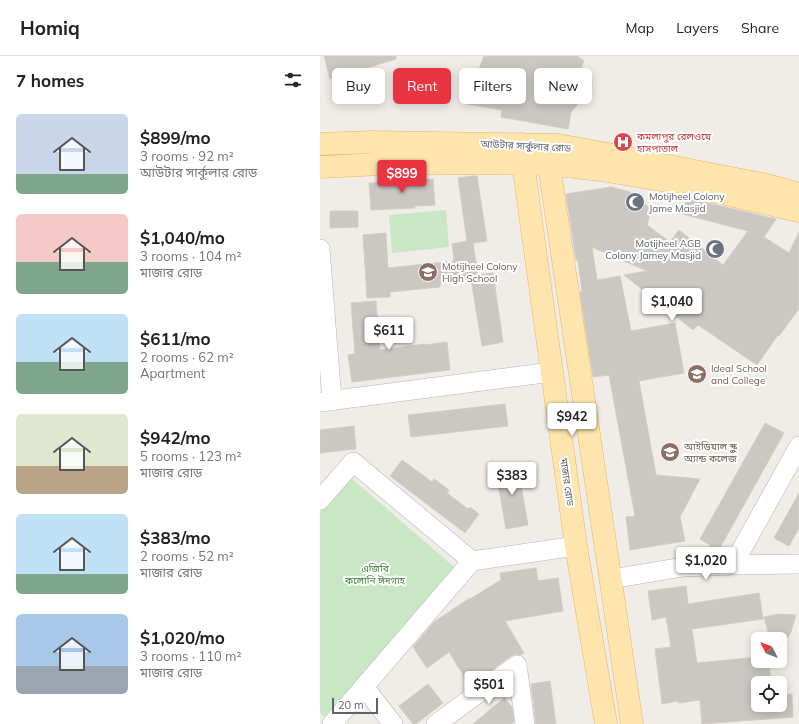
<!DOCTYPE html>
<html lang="en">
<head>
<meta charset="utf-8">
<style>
	body { margin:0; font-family:Mulish,"Noto Sans Bengali",sans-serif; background:#f6f6f6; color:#202124; height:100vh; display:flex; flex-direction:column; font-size:15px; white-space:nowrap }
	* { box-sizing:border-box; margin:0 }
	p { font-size:13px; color:#757577 }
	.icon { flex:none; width:22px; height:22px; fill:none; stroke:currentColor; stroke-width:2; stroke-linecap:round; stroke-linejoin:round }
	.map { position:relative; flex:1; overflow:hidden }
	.details { display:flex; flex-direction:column; background:#fff; width:320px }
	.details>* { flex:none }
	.top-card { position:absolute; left:12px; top:12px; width:380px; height:36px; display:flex; gap:8px }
	.needle { width:26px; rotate:312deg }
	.fabs { position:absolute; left:431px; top:576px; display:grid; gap:8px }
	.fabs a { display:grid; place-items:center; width:36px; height:36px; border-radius:6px; background:#fff; box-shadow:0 2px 10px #0003; font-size:20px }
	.scale { position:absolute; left:12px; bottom:10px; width:46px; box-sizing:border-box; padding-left:4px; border:2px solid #5e6367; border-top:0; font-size:11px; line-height:14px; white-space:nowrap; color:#5e6367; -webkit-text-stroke:3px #fff; paint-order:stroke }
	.price { position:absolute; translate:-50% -34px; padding:0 9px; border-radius:4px; background:#fff; color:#222; font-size:13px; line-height:26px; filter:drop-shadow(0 1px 2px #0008) }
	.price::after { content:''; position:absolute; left:50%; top:24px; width:12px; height:9px; margin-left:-6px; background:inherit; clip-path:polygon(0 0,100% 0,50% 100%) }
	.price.on { background:#e83541; color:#fff }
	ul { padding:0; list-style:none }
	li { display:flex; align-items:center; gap:12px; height:100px; padding:0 16px }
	li span { display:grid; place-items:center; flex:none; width:112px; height:80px; border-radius:6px; color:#555 }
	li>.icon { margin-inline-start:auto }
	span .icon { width:48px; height:48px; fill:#fffc; stroke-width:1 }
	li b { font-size:17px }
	h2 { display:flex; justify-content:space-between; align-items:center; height:48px; padding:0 16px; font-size:17px }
	.chip { padding:0 14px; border-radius:6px; background:#fff; box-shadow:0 2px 10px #0003; font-size:14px; line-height:36px }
	.chip.on { background:#e83541; color:#fff }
	header { display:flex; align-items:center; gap:24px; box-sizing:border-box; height:56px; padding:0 20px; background:#fff; border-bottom:1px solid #e0e0e0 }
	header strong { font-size:19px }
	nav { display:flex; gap:22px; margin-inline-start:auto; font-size:14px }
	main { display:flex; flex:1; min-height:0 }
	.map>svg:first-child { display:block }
	.green { fill:#c9e7c4 }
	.building { fill:#cbc7c3; stroke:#d5cdc5 }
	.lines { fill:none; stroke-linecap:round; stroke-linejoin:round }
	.minor-casing { stroke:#b2b5b9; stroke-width:20 }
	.major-casing { stroke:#f0b25f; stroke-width:23 }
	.minor { stroke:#fff; stroke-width:19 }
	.major { stroke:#fee5ad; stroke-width:22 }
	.labels { text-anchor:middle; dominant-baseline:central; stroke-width:4; stroke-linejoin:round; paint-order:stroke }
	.health-label { font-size:10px; fill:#be3a42; stroke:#fff; text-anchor:start }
	.street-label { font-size:10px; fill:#5e6367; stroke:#fff }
	.worship-label { font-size:10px; fill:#5b616d; stroke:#fff; text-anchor:start }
	.education-label { font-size:10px; fill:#785e54; stroke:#fff; text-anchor:start }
	.park-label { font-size:10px; fill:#3f8536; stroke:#fff }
</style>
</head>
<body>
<header>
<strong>Homiq</strong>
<nav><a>Map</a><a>Layers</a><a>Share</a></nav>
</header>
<main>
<section class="details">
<h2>7 homes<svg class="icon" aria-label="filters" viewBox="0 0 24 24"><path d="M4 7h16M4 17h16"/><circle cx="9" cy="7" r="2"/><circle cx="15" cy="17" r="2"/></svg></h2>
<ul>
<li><span style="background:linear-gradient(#c9d6e8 75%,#7fa58c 0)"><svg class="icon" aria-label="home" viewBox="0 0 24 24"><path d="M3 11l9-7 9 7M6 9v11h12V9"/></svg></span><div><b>$899/mo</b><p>3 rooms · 92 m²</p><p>আউটার সার্কুলার রোড</p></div></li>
<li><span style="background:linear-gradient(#f6c9c9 60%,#7fa58c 0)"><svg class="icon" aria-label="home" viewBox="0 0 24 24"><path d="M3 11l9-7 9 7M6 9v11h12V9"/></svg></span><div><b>$1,040/mo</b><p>3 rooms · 104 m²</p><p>মাজার রোড</p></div></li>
<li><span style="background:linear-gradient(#bfe0f5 60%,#7fa58c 0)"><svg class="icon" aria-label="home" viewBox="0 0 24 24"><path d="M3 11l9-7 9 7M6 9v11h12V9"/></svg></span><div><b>$611/mo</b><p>2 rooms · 62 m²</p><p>Apartment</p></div></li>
<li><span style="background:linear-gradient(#dfe7d0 65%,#b9a48a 0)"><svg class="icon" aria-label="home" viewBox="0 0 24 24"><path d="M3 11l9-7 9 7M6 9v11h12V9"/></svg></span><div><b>$942/mo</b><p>5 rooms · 123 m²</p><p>মাজার রোড</p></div></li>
<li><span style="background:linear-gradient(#bfe0f5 75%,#7fa58c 0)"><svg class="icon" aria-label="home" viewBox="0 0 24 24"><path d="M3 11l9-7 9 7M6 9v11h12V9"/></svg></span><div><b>$383/mo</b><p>2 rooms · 52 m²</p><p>মাজার রোড</p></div></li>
<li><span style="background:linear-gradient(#a9c7e8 65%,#9aa5b1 0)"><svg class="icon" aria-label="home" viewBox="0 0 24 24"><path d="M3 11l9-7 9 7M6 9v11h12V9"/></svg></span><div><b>$1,020/mo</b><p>3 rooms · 110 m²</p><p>মাজার রোড</p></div></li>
</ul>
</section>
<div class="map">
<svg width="479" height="668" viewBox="0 0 479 668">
	<rect width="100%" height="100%" fill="#f0ece7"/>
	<path class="green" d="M126 154 129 191 72 197 69 159Z
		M30 421 134 511 5 661 0 657V456Z"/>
	<path class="building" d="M4 0H76V3L10 23Z
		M164 0H257L264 5 260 13 272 22V32L251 56 248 73 181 61 182 54 146 48Z
		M152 120H157L167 185 153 187 158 219 173 217 183 286 162 290 151 223 120 228V231L70 236V241L47 242 43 179 66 177 68 212 134 205 132 188 147 185 138 122Z
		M113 123 115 149 95 150V152L51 154 49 127Z
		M291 131 310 136 331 153 327 169 350 186 359 174 403 209 428 175 362 158 367 142 456 163 444 181 469 197 479 176V253L459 280 458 279 437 309 378 269 373 274 304 219 327 215 272 191 277 224 300 220 311 275 355 267 364 317 319 325 336 419 380 423 360 461 365 485 310 494 306 461 315 460 289 319 273 321 260 236 262 235 258 204H256L246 138Z
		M10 155H38V171L10 172Z
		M56 245 60 294 105 288V289L127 286 130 314 32 326 28 299 35 298 31 247Z
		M185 348 188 370 91 381 88 359Z
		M445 367 464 377 396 499H390V489L380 483Z
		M34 370 36 393 0 397V374Z
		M82 404 112 426 114 423 129 434 127 437 148 453 150 451 159 458 145 477 70 420Z
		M197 406 208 469 186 473 175 410Z
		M479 437V472L469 490 454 482Z
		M216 512 218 525 238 522 243 555 185 565 204 597 201 599 195 598 191 600 150 630 129 596 107 612 93 591 114 566 150 542V543L181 524 180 517Z
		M366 530 368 548 439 537 443 563 372 573 377 607 438 601V605H449L451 627H438V649H460V639L472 638 473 661 382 668 380 644 359 647 358 645 342 648 335 593 351 591 346 561 332 564 328 535Z
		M459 558 476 559 471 576 468 581 461 583H455L450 579 448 576 444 561Z
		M230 625 236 668H216L211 628Z
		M108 628 123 647 96 668H93L79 650Z
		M184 642 192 651 194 666 191 668H153Z"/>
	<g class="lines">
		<defs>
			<path id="minor" d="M0 193 12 345
				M0 346 232 316
				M0 444 33 406 152 505
				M413 509 479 390
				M291 523 363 511 413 509 479 508
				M44 631 73 668
				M12 668 152 505 256 490
				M116 668 197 609 205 668"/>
			<path id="major" d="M0 88 52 86 238 89 282 97 447 129 479 138
				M201 88 203 107 256 490 286 668
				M226 89 312 668
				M0 111 61 108 203 107 229 108 281 114 359 127 479 155"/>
		</defs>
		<use href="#minor" class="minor-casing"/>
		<use href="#major" class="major-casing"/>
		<use href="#minor" class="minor"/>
		<use href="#major" class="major"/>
	</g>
	<defs>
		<symbol id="hospital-disc" viewBox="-11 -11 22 22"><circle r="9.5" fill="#e0444e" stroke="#fff"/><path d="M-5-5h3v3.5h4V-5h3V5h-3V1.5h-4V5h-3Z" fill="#fff"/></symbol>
		<symbol id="mosque-disc" viewBox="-11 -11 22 22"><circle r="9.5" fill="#6b7280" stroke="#fff"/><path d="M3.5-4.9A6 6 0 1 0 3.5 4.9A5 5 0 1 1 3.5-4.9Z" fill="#fff"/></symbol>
		<symbol id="school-disc" viewBox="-11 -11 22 22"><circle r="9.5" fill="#8d6e63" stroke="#fff"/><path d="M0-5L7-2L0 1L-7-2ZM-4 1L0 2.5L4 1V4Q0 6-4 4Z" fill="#fff"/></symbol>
	</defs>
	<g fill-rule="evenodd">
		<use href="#hospital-disc" x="292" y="75" width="22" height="22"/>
		<use href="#mosque-disc" x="304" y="135" width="22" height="22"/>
		<use href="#mosque-disc" x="384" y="182" width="22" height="22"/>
		<use href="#school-disc" x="97" y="205" width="22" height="22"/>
		<use href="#school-disc" x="366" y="307" width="22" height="22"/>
		<use href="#school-disc" x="339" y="385" width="22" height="22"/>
	</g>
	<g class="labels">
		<g class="health-label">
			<text x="317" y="80">কমলাপুর রেলওয়ে<tspan x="317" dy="12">হাসপাতাল</tspan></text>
		</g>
		<g class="street-label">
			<text transform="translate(206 90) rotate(3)">আউটার সার্কুলার রোড</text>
			<text transform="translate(247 426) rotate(82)">মাজার রোড</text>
		</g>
		<g class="worship-label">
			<text x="329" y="140">Motijheel Colony<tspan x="329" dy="12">Jame Masjid</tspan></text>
			<text x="381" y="187" text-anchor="end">Motijheel AGB<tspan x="381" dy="12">Colony Jamey Masjid</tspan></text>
		</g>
		<g class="education-label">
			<text x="122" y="210">Motijheel Colony<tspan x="122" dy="12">High School</tspan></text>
			<text x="391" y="312">Ideal School<tspan x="391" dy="12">and College</tspan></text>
			<text x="364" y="390">আইডিয়াল স্কুল<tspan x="364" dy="12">অ্যান্ড কলেজ</tspan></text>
		</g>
		<g class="park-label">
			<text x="55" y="512">এজিবি<tspan x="55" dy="12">কলোনি ঈদগাহ</tspan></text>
		</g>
	</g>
</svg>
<div class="fabs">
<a><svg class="needle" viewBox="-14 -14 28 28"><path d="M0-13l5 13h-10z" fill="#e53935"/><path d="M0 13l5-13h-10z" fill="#757577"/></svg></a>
<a><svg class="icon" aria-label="locate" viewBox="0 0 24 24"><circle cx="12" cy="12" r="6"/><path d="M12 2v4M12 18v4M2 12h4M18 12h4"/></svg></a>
</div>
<div class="scale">20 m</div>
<b class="price on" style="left:82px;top:138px">$899</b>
<b class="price" style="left:352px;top:266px">$1,040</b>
<b class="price" style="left:69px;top:295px">$611</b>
<b class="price" style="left:252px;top:381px">$942</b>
<b class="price" style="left:192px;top:440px">$383</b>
<b class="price" style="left:386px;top:525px">$1,020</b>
<b class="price" style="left:169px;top:649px">$501</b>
<div class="top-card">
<a class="chip">Buy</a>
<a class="chip on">Rent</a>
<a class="chip">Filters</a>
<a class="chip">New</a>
</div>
</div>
</main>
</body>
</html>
